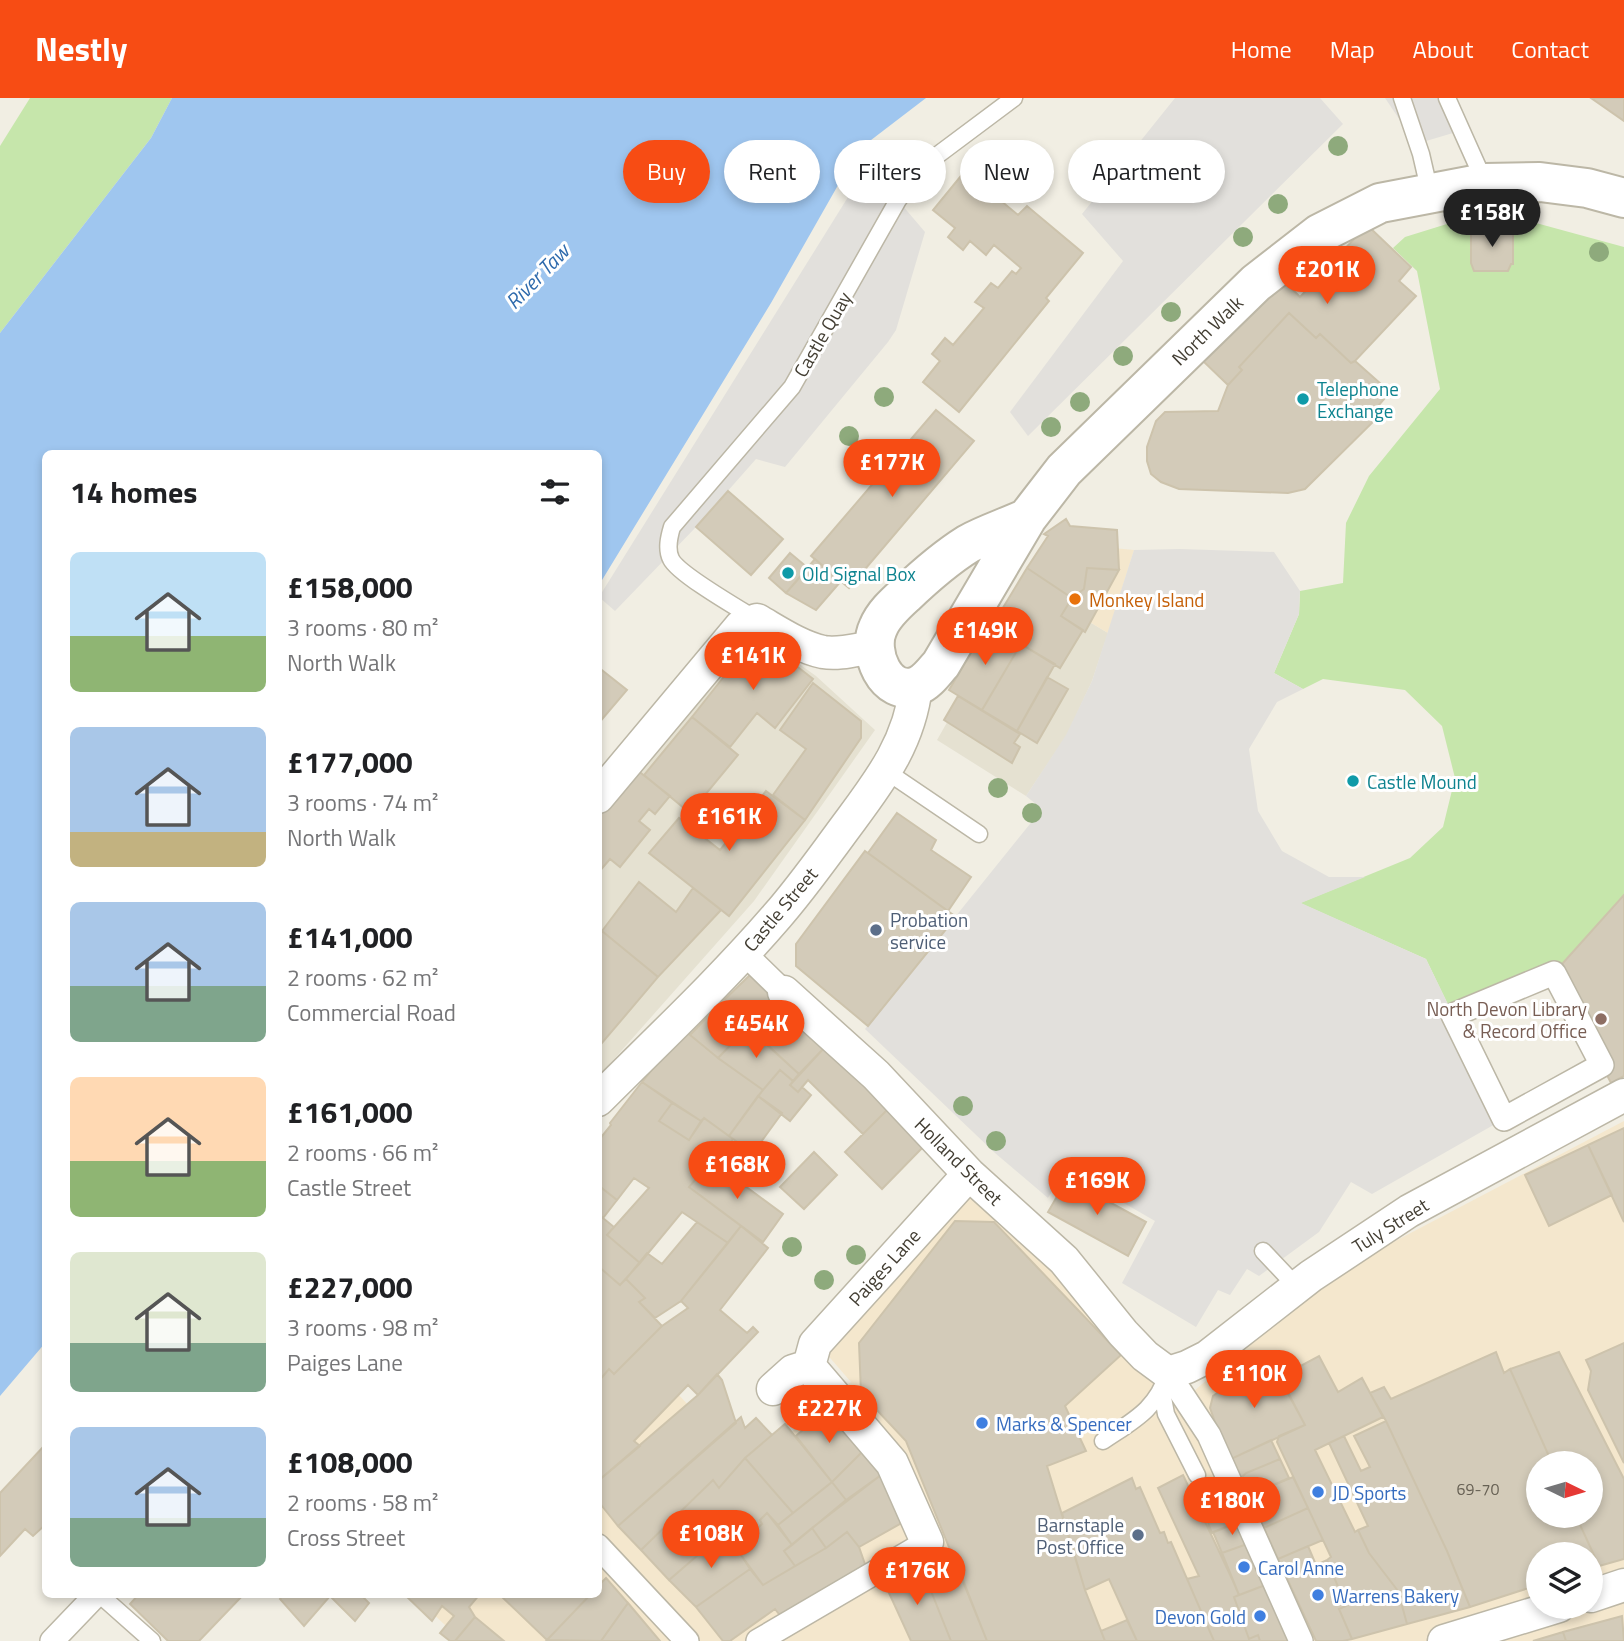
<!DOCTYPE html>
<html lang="en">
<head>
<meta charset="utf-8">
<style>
	body { margin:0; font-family:"Titillium Web",sans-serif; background:#f2f2f2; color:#202124; height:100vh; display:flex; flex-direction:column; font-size:26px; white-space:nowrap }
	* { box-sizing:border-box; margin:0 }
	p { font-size:23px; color:#757577 }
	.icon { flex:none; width:38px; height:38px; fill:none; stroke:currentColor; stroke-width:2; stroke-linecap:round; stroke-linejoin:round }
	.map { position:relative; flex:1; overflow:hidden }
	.details { position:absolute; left:42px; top:352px; width:560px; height:1148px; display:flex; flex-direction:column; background:#fff; border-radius:10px; box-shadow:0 4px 10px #0003 }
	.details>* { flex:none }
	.guide { position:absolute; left:623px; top:42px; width:665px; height:63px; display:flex; gap:14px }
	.needle { width:46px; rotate:95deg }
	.buttons { position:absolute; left:1526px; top:1353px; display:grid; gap:14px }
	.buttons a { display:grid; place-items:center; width:77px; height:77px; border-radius:50%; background:#fff; box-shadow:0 4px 10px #0003; font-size:35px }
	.price { position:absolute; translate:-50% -60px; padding:0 16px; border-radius:24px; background:#f74c14; color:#fff; font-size:23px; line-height:46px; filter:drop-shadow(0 2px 4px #0008) }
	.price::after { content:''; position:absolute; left:50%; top:42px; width:21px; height:16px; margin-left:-10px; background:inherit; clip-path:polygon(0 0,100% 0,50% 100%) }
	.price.selected { background:#222; color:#fff }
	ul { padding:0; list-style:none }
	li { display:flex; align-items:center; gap:21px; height:175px; padding:0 28px }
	li span { display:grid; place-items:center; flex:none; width:196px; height:140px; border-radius:10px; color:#555 }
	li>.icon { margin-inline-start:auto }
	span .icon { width:84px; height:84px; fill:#fffc; stroke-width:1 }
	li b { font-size:30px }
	h2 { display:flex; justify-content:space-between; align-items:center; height:84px; padding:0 28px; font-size:30px }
	.tag { padding:0 24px; border-radius:32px; background:#fff; box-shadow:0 4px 10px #0003; font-size:24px; line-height:63px }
	.tag.selected { background:#f74c14; color:#fff }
	header { display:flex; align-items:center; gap:42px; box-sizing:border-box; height:98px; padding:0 35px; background:#f74c14; color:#fff }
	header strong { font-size:33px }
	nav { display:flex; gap:38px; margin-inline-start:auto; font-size:24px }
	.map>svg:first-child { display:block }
	.residential { fill:#e5e1d1 }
	.commercial { fill:#f4e7cd; fill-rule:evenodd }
	.green { fill:#c6e6ab }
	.parking { fill:#e2e0dc }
	.water { fill:#9fc6ef }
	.building { fill:#d3cbb9; stroke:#cdc3ac; stroke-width:2 }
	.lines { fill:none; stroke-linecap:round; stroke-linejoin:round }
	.service-casing { stroke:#bcb7a6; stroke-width:19 }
	.pedestrian-casing { stroke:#bcb7a6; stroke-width:26 }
	.minor-casing { stroke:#bcb7a6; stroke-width:35 }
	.tertiary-casing { stroke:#bcb7a6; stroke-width:42 }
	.service { stroke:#fff; stroke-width:16 }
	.pedestrian { stroke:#fff; stroke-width:23 }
	.minor { stroke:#fff; stroke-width:32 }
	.tertiary { stroke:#fff; stroke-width:38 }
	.tree { fill:#8eaa7c }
	.culture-dot { fill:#0f9aa8; stroke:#fff; stroke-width:2.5 }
	.food-dot { fill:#e8710a; stroke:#fff; stroke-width:2.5 }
	.service-dot { fill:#5c6f8a; stroke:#fff; stroke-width:2.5 }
	.education-dot { fill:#8d6e63; stroke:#fff; stroke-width:2.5 }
	.shop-dot { fill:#3f7fe0; stroke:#fff; stroke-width:2.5 }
	.labels { text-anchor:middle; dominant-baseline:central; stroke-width:6; stroke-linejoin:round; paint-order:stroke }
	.number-label { font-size:16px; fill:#676154 }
	.street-label { font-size:19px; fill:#433e33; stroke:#fff }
	.culture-label { font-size:19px; fill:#0d838f; stroke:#fff; text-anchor:start }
	.food-label { font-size:19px; fill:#c56008; stroke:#fff; text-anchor:start }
	.service-label { font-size:19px; fill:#4e5e75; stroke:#fff; text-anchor:start }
	.education-label { font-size:19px; fill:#785e54; stroke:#fff; text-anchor:end }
	.shop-label { font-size:19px; fill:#366cbe; stroke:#fff; text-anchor:start }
	.water-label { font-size:21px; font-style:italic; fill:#2f6bad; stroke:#fff }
</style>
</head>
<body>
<header>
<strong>Nestly</strong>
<nav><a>Home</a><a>Map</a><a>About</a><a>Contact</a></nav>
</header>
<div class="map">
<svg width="1624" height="1543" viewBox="0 0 1624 1543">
	<rect width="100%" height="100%" fill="#f1eee3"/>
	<path class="residential" d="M1026 486 1108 535 1092 583 1067 637 1026 698 937 642Z
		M753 533 816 578 875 632 754 803 599 978V720Z"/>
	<path class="commercial" d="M1061 445 1134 452 1108 535 1026 486Z
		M1624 1023V1543H462L412 1496H598L599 1210 747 1371 851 1284 818 1246 886 1150 985 1067 1083 1160 1193 1294 1242 1251 1300 1193ZM1538 1365H1591V1418H1538ZM1538 1456H1591V1508H1538Z"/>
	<path class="green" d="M30 0H172L151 40 0 235V48Z
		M1463 121 1525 122 1624 149V797L1554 875 1453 917 1426 861 1300 805 1410 760 1443 729 1455 680 1442 628 1405 592 1323 581 1303 591 1274 575 1299 516 1300 493 1343 485 1346 425 1369 378 1440 291 1417 173 1393 150 1405 139Z"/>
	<path class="parking" d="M1175 0H1320L1343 26 1028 338 1010 314 1123 163 1082 116Z
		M1385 0H1451L1453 35 1416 46Z
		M868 67 925 134 896 232 888 244 785 369 756 361 696 429 615 513 599 499Z
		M1180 451 1274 454 1300 493 1299 516 1274 575 1303 591 1277 604 1249 651 1258 713 1282 753 1329 779H1365L1301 805 1426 861 1504 1021 1372 1096 1351 1084 1319 1134 1259 1178 1247 1171 1230 1197 1218 1192 1196 1229 1122 1185 1155 1123 1065 1071 1048 1100 995 1055 865 931 1042 711 1026 698 1066 637 1092 583 1134 452Z"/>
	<path class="water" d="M172 0H926L858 52 771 205 599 487 598 355H46V1244L0 1298V235L151 40Z"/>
	<path class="building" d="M1591 0H1624V23Z
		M965 73 1018 117 1027 108 1083 155 1046 200 1049 203 959 314 923 284 940 263 932 256 945 240 953 247 984 210 975 204 991 185 998 190 1012 173 1016 176 1021 170 994 147 986 157 970 143 963 152 948 139 955 130 933 112Z
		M1367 127 1411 169 1399 183 1416 198 1355 263 1351 265 1320 236 1316 240 1289 215 1239 269 1242 272 1228 287 1203 263 1267 194 1272 198 1285 184 1300 199Z
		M1474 128H1507L1509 135H1513V166H1511L1508 173H1474L1471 165V136L1475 133Z
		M1289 215 1316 240 1320 236 1351 265 1355 263 1390 294 1378 308 1383 314 1305 391 1288 395 1179 391 1161 384 1151 376 1147 363V349L1156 323 1165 314 1218 313 1228 287 1242 272 1239 269Z
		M936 312 974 343 849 490 811 458Z
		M728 393 783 441 751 477 696 429Z
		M1066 421 1070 428 1117 432 1119 472 1087 470 1084 491 1072 500 1027 470 1048 438 1044 436Z
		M790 455 808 470 786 495 769 480Z
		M815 461 841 483 816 512 786 495Z
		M1027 470 1072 500 1061 518 1083 532 1060 570 992 528Z
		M1087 470 1119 472 1085 534 1061 518 1072 500 1084 491Z
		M988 526 1021 546 982 612 949 592Z
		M757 537 813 581 775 630 757 615 730 649 692 619Z
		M1021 546 1055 566 1017 633 982 612Z
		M598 569 627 592 598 626Z
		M1047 579 1068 591 1037 645 1017 633Z
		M813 585 861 623V640L805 722 773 697 806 651 780 632Z
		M958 598 1020 636 1014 645 1020 649 1012 665 944 622Z
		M692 619 738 657 690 715 644 677Z
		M632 668 670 698 655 716 649 711 639 723 650 732 620 769 610 761 598 775V710Z
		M766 693 805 722 729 818 649 755 679 720 720 752Z
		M897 715 936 742 931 752 971 779 948 813 868 755Z
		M865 753 956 819 868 928 796 868V846Z
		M639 784 676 814 693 790 721 812 658 879 602 833Z
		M1624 797V978L1611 985 1554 875Z
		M602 833 658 879 602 945 598 942V838Z
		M750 877 825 949 799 976 721 905Z
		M721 905 748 929 718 960 690 937Z
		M748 929 799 976 793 983 780 972 763 992 718 960Z
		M684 932 718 960 763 992 729 1038 704 1020 701 1023 642 984Z
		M825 949 890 1009 863 1036 808 982 798 994 790 987Z
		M780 972 793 983 790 987 798 994 802 989 811 997 790 1023 758 998Z
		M642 984 672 1005 659 1023 689 1042 704 1020 733 1041 716 1066 711 1063 689 1089 741 1128 728 1145 682 1114 640 1165 607 1137 649 1090 634 1080 617 1102 598 1087V1043L611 1027 610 1025Z
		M758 998 782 1015 753 1055 729 1038Z
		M672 1005 701 1023 689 1042 659 1023Z
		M890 1009 927 1045 882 1091 845 1054Z
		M1624 1030V1124L1588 1047Z
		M1588 1047 1612 1097 1549 1128 1525 1077Z
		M814 1054 837 1077 804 1111 780 1089Z
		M711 1063 783 1116 763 1144 689 1089Z
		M1067 1081 1146 1124 1128 1158 1048 1114Z
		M598 1087 617 1102 603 1120 598 1116Z
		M598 1116 614 1129 607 1137 640 1165 620 1187 598 1168Z
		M955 1123 994 1124 1121 1257 1065 1308 1086 1353 1047 1368 1085 1492 1105 1543H987L906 1343 861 1295 859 1245Z
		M697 1124 728 1145 681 1203 655 1220 639 1204 645 1200 626 1181 647 1155 662 1166Z
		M741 1128 768 1150 720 1212 747 1235 753 1229 758 1234 698 1297 688 1287 634 1343 640 1348 598 1383V1284L609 1271 614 1276 662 1228 688 1210 681 1203Z
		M598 1168 620 1187 626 1181 645 1200 639 1204 662 1228 614 1276 609 1271 598 1284Z
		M1624 1245V1365L1588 1292 1591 1273 1586 1262Z
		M1496 1254 1504 1275 1510 1271 1552 1365H1538V1418H1576L1599 1468 1591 1471V1456H1538V1487L1470 1509 1447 1453 1386 1323 1370 1295 1384 1289 1391 1301Z
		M1559 1254 1624 1381V1461L1599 1468 1576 1418H1591V1365H1552L1510 1271Z
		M1267 1257 1305 1327 1231 1361 1220 1338 1210 1310 1213 1298Z
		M1319 1258 1338 1294 1362 1280 1383 1319 1315 1352 1355 1434 1358 1432 1369 1455 1398 1493 1407 1526 1352 1541 1339 1511 1346 1508 1327 1462 1331 1459 1277 1344 1279 1338 1305 1327 1280 1279Z
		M717 1276 722 1282 736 1325 618 1428 598 1403V1383L698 1297Z
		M826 1312 862 1354 832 1384 796 1338Z
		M741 1319 745 1330 756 1320 772 1337 745 1360 719 1390 713 1382 641 1452 618 1428Z
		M1386 1323 1447 1453 1470 1509 1407 1526 1398 1493 1369 1455 1358 1432 1368 1428 1329 1345 1344 1338 1361 1373 1370 1369 1354 1338Z
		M785 1326 832 1384 793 1415 745 1360Z
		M1271 1342 1280 1361 1246 1375 1240 1381 1231 1361Z
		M44 1348 46 1426 33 1438 25 1431 0 1458V1395Z
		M862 1354 881 1377 846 1402 832 1384Z
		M745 1360 793 1415 778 1427 767 1415 760 1422 762 1426 739 1447 727 1432 669 1482 641 1452 713 1382 719 1390Z
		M1280 1361 1289 1380 1248 1398 1240 1381 1246 1375Z
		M881 1377 907 1422 859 1449 847 1434 826 1450 812 1430Z
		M1183 1377 1233 1483 1239 1497 1234 1499 1249 1541 1258 1537 1260 1543H1214L1187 1481 1199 1478 1158 1390Z
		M1219 1378 1229 1402 1202 1412 1194 1389Z
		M1293 1379 1308 1410 1264 1430 1248 1398Z
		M1132 1380 1136 1391 1140 1389 1160 1435 1164 1434 1168 1445 1171 1444 1214 1543H1137L1109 1481 1085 1492 1062 1415Z
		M832 1384 846 1402 792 1447 778 1427Z
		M1229 1402 1241 1423 1212 1435 1203 1412Z
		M1308 1410 1323 1442 1278 1461 1264 1430Z
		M767 1415 792 1447 784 1453 795 1468 763 1487 741 1457 739 1447 762 1426 760 1422Z
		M1241 1423 1250 1445 1222 1455 1213 1434Z
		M812 1430 826 1450 795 1468 784 1453Z
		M727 1432 741 1450V1457L750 1471 696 1509 669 1482Z
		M847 1434 859 1449 866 1469 782 1520 775 1511 730 1543H723L696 1509 750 1471 763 1487 826 1450Z
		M1250 1445 1268 1486 1239 1497 1222 1455Z
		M1308 1448 1316 1467 1327 1462 1346 1508 1339 1511 1352 1541 1343 1543H1316L1278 1461Z
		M952 1454 987 1543H951L921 1468Z
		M921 1468 951 1543H911L884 1484Z
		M606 1480 628 1505 601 1543 547 1542 591 1496H598V1488Z
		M1268 1486 1290 1543H1260L1258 1537 1249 1541 1234 1499Z
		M139 1496H243V1497L199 1543H168L130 1506Z
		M284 1496H360L369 1505 355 1523 330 1498 304 1528 280 1501Z
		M404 1496H480L469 1509 475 1519 455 1543H450L440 1535 454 1518 442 1508 432 1523Z
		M499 1496H591L547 1542Z
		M628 1505 660 1543H601Z
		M1622 1518 1624 1543H1566L1563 1534Z
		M475 1519 504 1543H455Z
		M1127 1522 1137 1543H1105L1101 1533Z
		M1563 1534 1566 1543H1533Z"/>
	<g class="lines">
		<defs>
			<path id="service" d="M1402 0 1421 56 1430 95
				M1447 0 1485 85
				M757 522C741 512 678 476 671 461 666 451 669 439 672 429L792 289 898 102 927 65 1014 0
				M886 673 979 736
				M1263 1153 1297 1189
				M1162 1294 1166 1316 1197 1377
				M1103 1343C1134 1322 1156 1312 1168 1275
				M99 1496 152 1543"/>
			<path id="pedestrian" d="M744 855 784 894
				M1554 875 1602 967 1504 1021 1453 917Z
				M1168 1275 1209 1337 1301 1543
				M598 1448 687 1543
				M52 1543 97 1496
				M758 1543 927 1444"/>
			<path id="minor" d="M598 699 741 528 757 522C778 534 800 549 823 554 840 557 858 551 874 549
				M784 894 876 977 969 1076 1064 1162 1123 1235 1145 1258 1168 1275 1187 1269 1207 1259 1311 1178 1409 1113 1624 997
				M598 1002C658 942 721 883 777 818 799 793 819 765 839 738 874 690 909 650 916 588
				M773 1291 793 1273 809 1268
				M927 1444 892 1365 809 1268 815 1246 969 1076
				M1591 1498 1624 1487
				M1444 1543 1559 1508"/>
			<path id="tertiary" d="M1027 420C1008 429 986 436 968 446 944 461 925 478 905 497 895 506 883 517 878 530 867 553 885 600 917 588 927 584 934 574 941 566L1027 420 1064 372 1256 185 1319 136 1380 105 1485 85 1540 84 1587 90 1624 100"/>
		</defs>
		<use href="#service" class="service-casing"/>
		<use href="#pedestrian" class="pedestrian-casing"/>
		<use href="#minor" class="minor-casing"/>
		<use href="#tertiary" class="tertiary-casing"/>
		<use href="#service" class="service"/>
		<use href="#pedestrian" class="pedestrian"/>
		<use href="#minor" class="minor"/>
		<use href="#tertiary" class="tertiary"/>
	</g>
	<g class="tree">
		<circle cx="1338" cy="48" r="10"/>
		<circle cx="1278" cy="106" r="10"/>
		<circle cx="1243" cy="139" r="10"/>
		<circle cx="1599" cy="154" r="10"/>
		<circle cx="1171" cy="214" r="10"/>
		<circle cx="1123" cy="258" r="10"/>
		<circle cx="884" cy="299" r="10"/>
		<circle cx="1080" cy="304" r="10"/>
		<circle cx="1051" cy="329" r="10"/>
		<circle cx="849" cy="338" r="10"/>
		<circle cx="998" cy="690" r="10"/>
		<circle cx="1032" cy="715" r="10"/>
		<circle cx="963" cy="1008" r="10"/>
		<circle cx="996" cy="1043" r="10"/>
		<circle cx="792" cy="1149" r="10"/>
		<circle cx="856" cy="1157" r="10"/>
		<circle cx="824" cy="1182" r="10"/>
	</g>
	<g class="culture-dot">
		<circle cx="1303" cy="301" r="7"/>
		<circle cx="788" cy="475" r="7"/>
		<circle cx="1353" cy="683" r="7"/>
	</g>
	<circle class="food-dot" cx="1075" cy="501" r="7"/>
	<g class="service-dot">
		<circle cx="876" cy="832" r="7"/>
		<circle cx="1138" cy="1437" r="7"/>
	</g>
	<circle class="education-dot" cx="1601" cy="921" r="7"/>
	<g class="shop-dot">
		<circle cx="982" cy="1325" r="7"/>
		<circle cx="1318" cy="1394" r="7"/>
		<circle cx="1244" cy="1469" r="7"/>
		<circle cx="1318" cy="1497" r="7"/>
		<circle cx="1260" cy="1518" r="7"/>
	</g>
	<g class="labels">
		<g class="number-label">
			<text x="1478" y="1391">69-70</text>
		</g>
		<g class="street-label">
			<text transform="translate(1207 232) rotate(-44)">North Walk</text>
			<text transform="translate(822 236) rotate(-60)">Castle Quay</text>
			<text transform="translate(780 811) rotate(-50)">Castle Street</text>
			<text transform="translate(959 1063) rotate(45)">Holland Street</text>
			<text transform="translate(1390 1127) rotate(-32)">Tuly Street</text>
			<text transform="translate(884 1169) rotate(-48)">Paiges Lane</text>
		</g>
		<g class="culture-label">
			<text x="1317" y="290">Telephone<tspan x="1317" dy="22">Exchange</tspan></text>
			<text x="802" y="475">Old Signal Box</text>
			<text x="1367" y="683">Castle Mound</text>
		</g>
		<g class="food-label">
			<text x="1089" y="501">Monkey Island</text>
		</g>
		<g class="service-label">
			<text x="890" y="821">Probation<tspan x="890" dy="22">service</tspan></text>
			<text x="1124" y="1426" text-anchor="end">Barnstaple<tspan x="1124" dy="22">Post Office</tspan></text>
		</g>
		<g class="education-label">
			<text x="1587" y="910">North Devon Library<tspan x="1587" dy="22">&amp; Record Office</tspan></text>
		</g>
		<g class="shop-label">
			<text x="996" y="1325">Marks &amp; Spencer</text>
			<text x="1332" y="1394">JD Sports</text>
			<text x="1258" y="1469">Carol Anne</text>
			<text x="1332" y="1497">Warrens Bakery</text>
			<text x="1246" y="1518" text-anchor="end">Devon Gold</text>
		</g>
		<g class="water-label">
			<text transform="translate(537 178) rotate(-46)">River Taw</text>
		</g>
	</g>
</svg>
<div class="buttons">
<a><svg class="needle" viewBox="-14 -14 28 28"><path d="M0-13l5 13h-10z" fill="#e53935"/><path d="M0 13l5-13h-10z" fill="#757577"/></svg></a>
<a><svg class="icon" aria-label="layers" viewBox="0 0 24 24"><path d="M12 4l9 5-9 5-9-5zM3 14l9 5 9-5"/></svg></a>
</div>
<b class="price selected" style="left:1492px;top:151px">£158K</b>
<b class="price" style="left:1327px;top:208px">£201K</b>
<b class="price" style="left:892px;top:401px">£177K</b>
<b class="price" style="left:985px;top:569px">£149K</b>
<b class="price" style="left:753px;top:594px">£141K</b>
<b class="price" style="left:729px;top:755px">£161K</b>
<b class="price" style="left:756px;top:962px">£454K</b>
<b class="price" style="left:737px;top:1103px">£168K</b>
<b class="price" style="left:1097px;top:1119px">£169K</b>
<b class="price" style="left:1254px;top:1312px">£110K</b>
<b class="price" style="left:829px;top:1347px">£227K</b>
<b class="price" style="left:1232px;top:1439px">£180K</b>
<b class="price" style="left:711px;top:1472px">£108K</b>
<b class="price" style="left:917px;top:1509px">£176K</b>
<div class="guide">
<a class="tag selected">Buy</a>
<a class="tag">Rent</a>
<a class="tag">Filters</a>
<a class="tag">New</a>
<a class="tag">Apartment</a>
</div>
<section class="details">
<h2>14 homes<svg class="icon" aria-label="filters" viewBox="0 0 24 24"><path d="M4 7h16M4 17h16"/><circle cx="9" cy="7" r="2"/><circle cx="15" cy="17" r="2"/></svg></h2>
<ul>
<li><span style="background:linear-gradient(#bfe0f5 60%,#8fb573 0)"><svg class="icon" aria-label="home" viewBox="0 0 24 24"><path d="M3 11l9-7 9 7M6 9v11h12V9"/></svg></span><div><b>£158,000</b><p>3 rooms · 80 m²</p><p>North Walk</p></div></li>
<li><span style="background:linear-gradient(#a9c7e8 75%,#c2b280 0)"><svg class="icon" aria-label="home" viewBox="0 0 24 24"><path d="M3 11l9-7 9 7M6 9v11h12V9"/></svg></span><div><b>£177,000</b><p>3 rooms · 74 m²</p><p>North Walk</p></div></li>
<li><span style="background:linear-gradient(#a9c7e8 60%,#7fa58c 0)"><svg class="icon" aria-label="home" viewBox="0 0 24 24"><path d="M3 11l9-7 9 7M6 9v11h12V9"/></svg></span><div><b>£141,000</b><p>2 rooms · 62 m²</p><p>Commercial Road</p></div></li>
<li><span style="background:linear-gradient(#ffd9b3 60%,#8fb573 0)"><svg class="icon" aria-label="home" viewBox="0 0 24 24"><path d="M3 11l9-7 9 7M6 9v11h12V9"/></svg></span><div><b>£161,000</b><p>2 rooms · 66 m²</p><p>Castle Street</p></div></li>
<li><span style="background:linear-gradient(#dfe7d0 65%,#7fa58c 0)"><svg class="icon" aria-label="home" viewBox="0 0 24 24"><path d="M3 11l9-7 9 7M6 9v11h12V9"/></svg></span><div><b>£227,000</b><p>3 rooms · 98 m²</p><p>Paiges Lane</p></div></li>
<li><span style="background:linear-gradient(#a9c7e8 65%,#7fa58c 0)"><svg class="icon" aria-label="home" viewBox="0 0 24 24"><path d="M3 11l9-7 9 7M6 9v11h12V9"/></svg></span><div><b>£108,000</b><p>2 rooms · 58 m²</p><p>Cross Street</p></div></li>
</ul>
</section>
</div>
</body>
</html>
